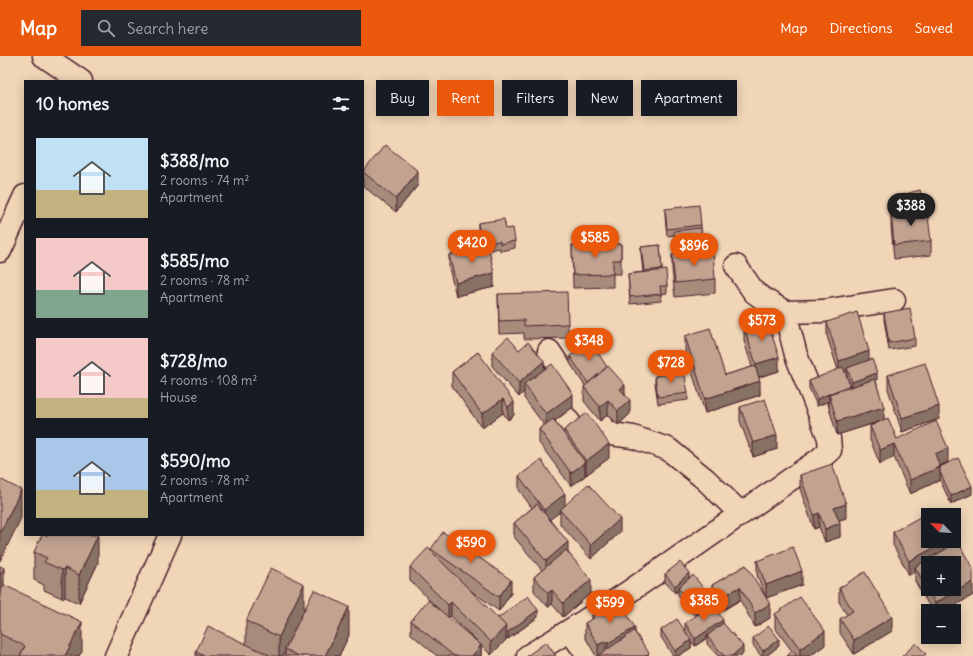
<!DOCTYPE html>
<html lang="en">
<head>
<meta charset="utf-8">
<style>
	body { margin:0; font-family:Delius,sans-serif; background:#242831; color:#f1f3f6; height:100vh; display:flex; flex-direction:column; font-size:15px; white-space:nowrap }
	* { box-sizing:border-box; margin:0 }
	p { font-size:13px; color:#9ea1a6 }
	.icon { flex:none; width:22px; height:22px; fill:none; stroke:currentColor; stroke-width:2; stroke-linecap:round; stroke-linejoin:round }
	.map { position:relative; flex:1; overflow:hidden }
	.sheet { position:absolute; left:24px; top:24px; width:340px; height:456px; display:flex; flex-direction:column; background:#171b24; border-radius:0px; box-shadow:0 2px 10px #0003 }
	.sheet>* { flex:none }
	.hud { position:absolute; left:376px; top:24px; width:380px; height:36px; display:flex; gap:8px }
	.needle { width:26px; rotate:294deg }
	.fabs { position:absolute; left:921px; top:452px; display:grid; gap:8px }
	.fabs a { display:grid; place-items:center; width:40px; height:40px; border-radius:0px; background:#171b24; box-shadow:0 2px 10px #0003; font-size:20px }
	.price { position:absolute; translate:-50% -34px; padding:0 9px; border-radius:14px; background:#ea580c; color:#fff; font-size:13px; line-height:26px; filter:drop-shadow(0 1px 2px #0008) }
	.price::after { content:''; position:absolute; left:50%; top:24px; width:12px; height:9px; margin-left:-6px; background:inherit; clip-path:polygon(0 0,100% 0,50% 100%) }
	.price.on { background:#222; color:#fff }
	ul { padding:0; list-style:none }
	li { display:flex; align-items:center; gap:12px; height:100px; padding:0 12px }
	li span { display:grid; place-items:center; flex:none; width:112px; height:80px; border-radius:0px; color:#555 }
	li>.icon { margin-inline-start:auto }
	span .icon { width:48px; height:48px; fill:#fffc; stroke-width:1 }
	li b { font-size:17px }
	h2 { display:flex; justify-content:space-between; align-items:center; height:48px; padding:0 12px; font-size:17px }
	.tag { padding:0 14px; border-radius:0px; background:#171b24; box-shadow:0 2px 10px #0003; font-size:14px; line-height:36px }
	.tag.on { background:#ea580c; color:#fff }
	header { display:flex; align-items:center; gap:24px; box-sizing:border-box; height:56px; padding:0 20px; background:#ea580c; color:#fff }
	header strong { font-size:19px }
	nav { display:flex; gap:22px; margin-inline-start:auto; font-size:14px }
	.search { width:280px; height:36px; background:#242831; display:flex; align-items:center; gap:10px; box-sizing:border-box; padding:0 14px; border-radius:0px; color:#9ea1a6; font-size:15px }
	.map>svg:first-child { display:block }
	.lines { fill:none; stroke-linecap:round; stroke-linejoin:round }
	.minor-casing { stroke:#4a1f2b; stroke-width:25 }
	.minor { stroke:#f0d5b7; stroke-width:22 }
	.wall { fill:#a78c7c; stroke:#4a1f2b; fill-rule:evenodd }
	.shaded-wall { fill:#887265; stroke:#4a1f2b }
	.building { fill:#c2a390; stroke:#4a1f2b; fill-rule:evenodd }
</style>
</head>
<body>
<header>
<strong>Map</strong>
<div class="search"><svg class="icon" aria-label="search" viewBox="0 0 24 24"><circle cx="10" cy="10" r="6"/><path d="M15 15l6 6"/></svg>Search here</div>
<nav><a>Map</a><a>Directions</a><a>Saved</a></nav>
</header>
<div class="map">
<svg width="973" height="600" viewBox="0 0 973 600">
	<rect width="100%" height="100%" fill="#f0d5b7"/>
	<filter id="ink" filterUnits="userSpaceOnUse"><feTurbulence type="fractalNoise" baseFrequency=".025" numOctaves="2"/><feDisplacementMap in="SourceGraphic" scale="8" xChannelSelector="R" yChannelSelector="G"/><feConvolveMatrix kernelMatrix="1 2 1 2 8 2 1 2 1" color-interpolation-filters="sRGB"/></filter>
	<g filter="url(#ink)">
		<g class="lines">
			<defs>
				<path id="minor" d="M44 0 81 25
					M0 195 25 140
					M736 210 754 236 765 244 785 256 823 255 894 244
					M549 295 580 342 604 373 611 378 633 381 668 393 705 423 740 457
					M570 575 584 594 586 600
					M116 600 170 479
					M528 600C629 540 723 469 820 403L830 394 829 382 796 299 785 256"/>
			</defs>
			<use href="#minor" class="minor-casing"/>
			<use href="#minor" class="minor"/>
		</g>
		<path class="wall" d="M363 116 418 129 396 156 363 130Z
			M894 141 924 152 931 185V199L894 203 891 170V156L896 155 894 148Z
			M665 153 701 169V177L703 196 715 223V237L675 241 672 213V199H676L674 179 667 180 665 160Z
			M478 167 506 173 515 185V192L500 195V192L489 194 494 231 456 240 449 212V199L480 190 478 174Z
			M621 188V218H613V231L573 232 572 189Z
			M660 189 662 214 667 230V237L661 238V245L630 248 628 218 643 216 641 198V191Z
			M498 238 568 268V282L524 283V277L499 278Z
			M884 257 915 282V290L889 294 884 264Z
			M827 266 869 304 877 324H876L884 363 897 383 948 406 940 410V411L972 438 951 448 940 424 910 438 894 401 880 408 870 384V370L878 366 837 379 829 352V345L817 350 809 332V325L838 314 827 280ZM845 316H847V320L851 331H850Z
			M744 271 779 315 759 321 760 339 705 357 685 294V280L725 319 752 311 744 285Z
			M519 294 544 313 573 351 555 365 564 377V374L609 402 586 419 585 417V420L571 430 539 387V373L544 369 524 342V336L519 341 492 310V296Z
			M478 296 514 359 508 364 503 357 482 372 452 330V316Z
			M570 300 625 338 630 358 618 369 608 358 600 365 584 345V331L585 330 570 307Z
			M888 319 939 363 902 376 888 333Z
			M655 320 688 337V344L658 348 655 327Z
			M740 351 777 393 753 401 740 365Z
			M800 419 846 462 839 464 840 481 825 486 819 471 814 473 800 433Z
			M519 420 565 449 620 476 591 503 560 468V456L549 463 591 537 563 561 552 548 548 551 534 535V521L542 514 514 481V467L532 452 519 434Z
			M893 476 945 494 973 539 945 555H932L915 525V516L909 519 893 489Z
			M431 493 511 537 499 555 471 535 498 562 538 561 508 583 506 581V584L491 599 481 589V600H437L411 578V565L438 553 410 524V511L431 495ZM451 560 477 585 449 562Z
			M34 496 98 507 79 547 65 541 62 542 44 534V529L34 524Z
			M757 505 802 529 766 542 757 519Z
			M746 509 770 562 755 571 740 544 720 556 712 543V529Z
			M0 510 4 530 82 595 79 600H0Z
			M665 518 689 522 711 550 743 598 741 600H718L707 588V582L695 590 691 585V592L678 600H673L661 581V574L685 575V567L695 560 678 539V535L675 537 665 526Z
			M839 532 892 575 854 598 840 577V563L847 559 839 546Z
			M304 554 349 579 339 600H285V595L283 600H196V596L246 588V565Z
			M775 558 825 589 810 600H787L792 595 775 572Z
			M592 559 635 576 649 600H596L585 581V567L592 563Z
			M753 582 779 590 766 600H761L753 589Z"/>
		<path class="shaded-wall" d="M418 115V129L396 156V143Z
			M924 147V155H898Z
			M494 217V231L456 240V227Z
			M869 295V309L847 312V316L839 318V305Z
			M779 301V315L756 322V308Z
			M544 305V319L524 328V336L519 341V327Z
			M877 317V324L852 333V326Z
			M760 325V339L705 357V343Z
			M625 329V343L620 333Z
			M573 338V351L546 371V358Z
			M829 338V345L817 350V343Z
			M503 343V357L482 372V358Z
			M608 344V358L600 365V351Z
			M630 344V358L618 369V355Z
			M514 346V359L508 364V351Z
			M939 350V363L902 376V362Z
			M884 351V364L837 379V365Z
			M777 379V393L753 401V387Z
			M609 388V402L586 419V405Z
			M894 388V401L880 408V394Z
			M948 392V406L935 412V398Z
			M585 406V420L571 430V417Z
			M940 411V424L910 438V424Z
			M972 430V438L951 448V440Z
			M21 434V462L0 505V477Z
			M565 438V452L560 454V456L544 468V454Z
			M846 448V462L834 466V452Z
			M819 457V471L814 473V459Z
			M620 463V476L591 503V489Z
			M840 467V481L825 486V473Z
			M98 479V507L79 547V519Z
			M568 486V499L546 518V505Z
			M945 486V500L915 511V516L909 519V505Z
			M4 512V540L0 547V519Z
			M65 512V541L62 542V514Z
			M802 515V529L766 542V529Z
			M689 517V525L678 532V535L675 537V530Z
			M511 524V537L499 555V541Z
			M591 524V537L563 561V547Z
			M973 526V539L945 555H935V547Z
			M304 528V556L285 593V596L283 600H279V581Z
			M740 531V544L720 556V542Z
			M552 534V548L548 551V537Z
			M711 542V550L696 562V554Z
			M451 546V560L448 563V549Z
			M770 548V562L755 571V557Z
			M349 551V579L339 600H325Z
			M538 554V561L508 583V576Z
			M892 561V575L854 598V584Z
			M723 564V571L707 580V582L695 590V583Z
			M82 566V595L79 600H65Z
			M506 570V584L491 599V586Z
			M635 572V586L608 600V587Z
			M825 575V589L810 600H800V593Z
			M779 583V590L766 600H763V595Z
			M691 584V592L678 600H675V595Z
			M606 585V598L598 600V589Z
			M481 589V600H472Z
			M743 590V598L741 600H732Z"/>
		<path class="building" d="M385 89 418 115 396 143 363 116Z
			M920 134 924 147 898 155 894 141Z
			M699 149 701 169 667 173 665 153Z
			M927 152 931 185 894 189 891 156Z
			M504 163 506 173 513 172 515 185 500 188V185L481 188 478 167Z
			M701 172 703 196 677 199 674 175Z
			M621 188V204H613V218L573 219 572 189Z
			M488 189 494 217 456 227 449 199Z
			M660 189 662 213 644 215 641 191Z
			M713 195 715 223 675 227 672 199Z
			M666 214 667 230H660L661 238 630 241 628 218Z
			M567 236 568 268 524 270V264L499 265 498 238Z
			M910 252 915 282 889 287 884 257Z
			M857 256 869 295 839 305 827 266Z
			M767 264 779 301 756 308 744 271Z
			M710 272 725 319 755 310 760 325 705 343 685 280Z
			M508 281 519 294 528 286 544 305 519 327 492 296Z
			M591 286 607 311 594 322 588 327 570 300Z
			M478 296 514 346 508 351 503 343 482 358 452 316Z
			M872 303 877 317 852 326 847 312Z
			M925 307 939 350 902 362 888 319Z
			M552 308 573 338 546 358 524 328Z
			M608 310 625 329 620 333 630 344 618 355 608 344 600 351 584 331Z
			M843 311 850 329 817 343 809 325Z
			M684 315 688 337 658 341 655 320Z
			M875 323 884 351 837 365 829 338Z
			M765 343 777 379 753 387 740 351Z
			M587 357 609 388 586 405 564 374Z
			M888 362 897 383 936 365 948 392 935 398 940 411 910 424 894 388 880 394 870 370Z
			M553 363 585 406 571 417 539 373Z
			M958 402 972 430 951 440 940 416V411L938 412Z
			M541 404 565 438 544 454 519 420Z
			M832 408 846 448 834 452 840 467 825 473 819 457 814 459 800 419Z
			M0 423 21 434 0 477Z
			M588 428 620 463 591 489 560 454Z
			M537 448 568 486 546 505 514 467Z
			M929 456 931 459H928V485H944L945 486 909 505 893 476Z
			M443 476 511 524 499 541 431 493Z
			M42 479H98L79 519 65 512 62 514 44 506 47 502 34 496Z
			M958 486 973 513V526L935 547 915 511ZM928 507H954V533H928Z
			M793 491 802 515 766 529 757 505Z
			M428 492 506 570 491 586 451 546 448 549 410 511Z
			M566 494 591 524 563 547 552 534 548 537 534 521Z
			M680 506 689 517 675 530 665 518Z
			M746 509 770 548 755 557 740 531 720 542 712 529Z
			M0 510 4 512 0 519Z
			M271 512 304 528 279 581 246 565Z
			M865 516 892 561 854 584 840 563 853 555 839 532Z
			M693 519 711 542 696 554 678 532Z
			M4 529 82 566 65 600H20L25 590 0 578V537Z
			M314 534 349 551 325 600H299L285 593Z
			M528 540 538 554 508 576 506 574V570L498 562Z
			M800 541 825 575 800 593 775 558Z
			M428 544 481 589 472 600H454L411 565Z
			M619 544 635 572 608 587 606 585 598 589 585 567 594 562 592 559Z
			M713 548 723 564 695 583 685 567Z
			M677 563 691 584 675 595 661 574Z
			M723 567 743 590 732 600H724L707 580Z
			M208 570 271 600H204L196 596Z
			M769 570 779 583 763 595 753 582Z
			M634 575 649 597 645 600H598Z
			M546 586 556 600H527Z
			M916 587 926 598 924 600H902Z
			M792 595 797 600H787Z"/>
	</g>
</svg>
<div class="fabs">
<a><svg class="needle" viewBox="-14 -14 28 28"><path d="M0-13l5 13h-10z" fill="#e53935"/><path d="M0 13l5-13h-10z" fill="#9ea1a6"/></svg></a>
<a>+</a>
<a>−</a>
</div>
<b class="price on" style="left:911px;top:171px">$388</b>
<b class="price" style="left:595px;top:203px">$585</b>
<b class="price" style="left:472px;top:208px">$420</b>
<b class="price" style="left:694px;top:211px">$896</b>
<b class="price" style="left:762px;top:286px">$573</b>
<b class="price" style="left:589px;top:306px">$348</b>
<b class="price" style="left:671px;top:328px">$728</b>
<b class="price" style="left:471px;top:508px">$590</b>
<b class="price" style="left:704px;top:566px">$385</b>
<b class="price" style="left:610px;top:568px">$599</b>
<div class="hud">
<a class="tag">Buy</a>
<a class="tag on">Rent</a>
<a class="tag">Filters</a>
<a class="tag">New</a>
<a class="tag">Apartment</a>
</div>
<section class="sheet">
<h2>10 homes<svg class="icon" aria-label="filters" viewBox="0 0 24 24"><path d="M4 7h16M4 17h16"/><circle cx="9" cy="7" r="2"/><circle cx="15" cy="17" r="2"/></svg></h2>
<ul>
<li><span style="background:linear-gradient(#bfe0f5 65%,#c2b280 0)"><svg class="icon" aria-label="home" viewBox="0 0 24 24"><path d="M3 11l9-7 9 7M6 9v11h12V9"/></svg></span><div><b>$388/mo</b><p>2 rooms · 74 m²</p><p>Apartment</p></div></li>
<li><span style="background:linear-gradient(#f6c9c9 65%,#7fa58c 0)"><svg class="icon" aria-label="home" viewBox="0 0 24 24"><path d="M3 11l9-7 9 7M6 9v11h12V9"/></svg></span><div><b>$585/mo</b><p>2 rooms · 78 m²</p><p>Apartment</p></div></li>
<li><span style="background:linear-gradient(#f6c9c9 75%,#c2b280 0)"><svg class="icon" aria-label="home" viewBox="0 0 24 24"><path d="M3 11l9-7 9 7M6 9v11h12V9"/></svg></span><div><b>$728/mo</b><p>4 rooms · 108 m²</p><p>House</p></div></li>
<li><span style="background:linear-gradient(#a9c7e8 65%,#c2b280 0)"><svg class="icon" aria-label="home" viewBox="0 0 24 24"><path d="M3 11l9-7 9 7M6 9v11h12V9"/></svg></span><div><b>$590/mo</b><p>2 rooms · 78 m²</p><p>Apartment</p></div></li>
</ul>
</section>
</div>
</body>
</html>
